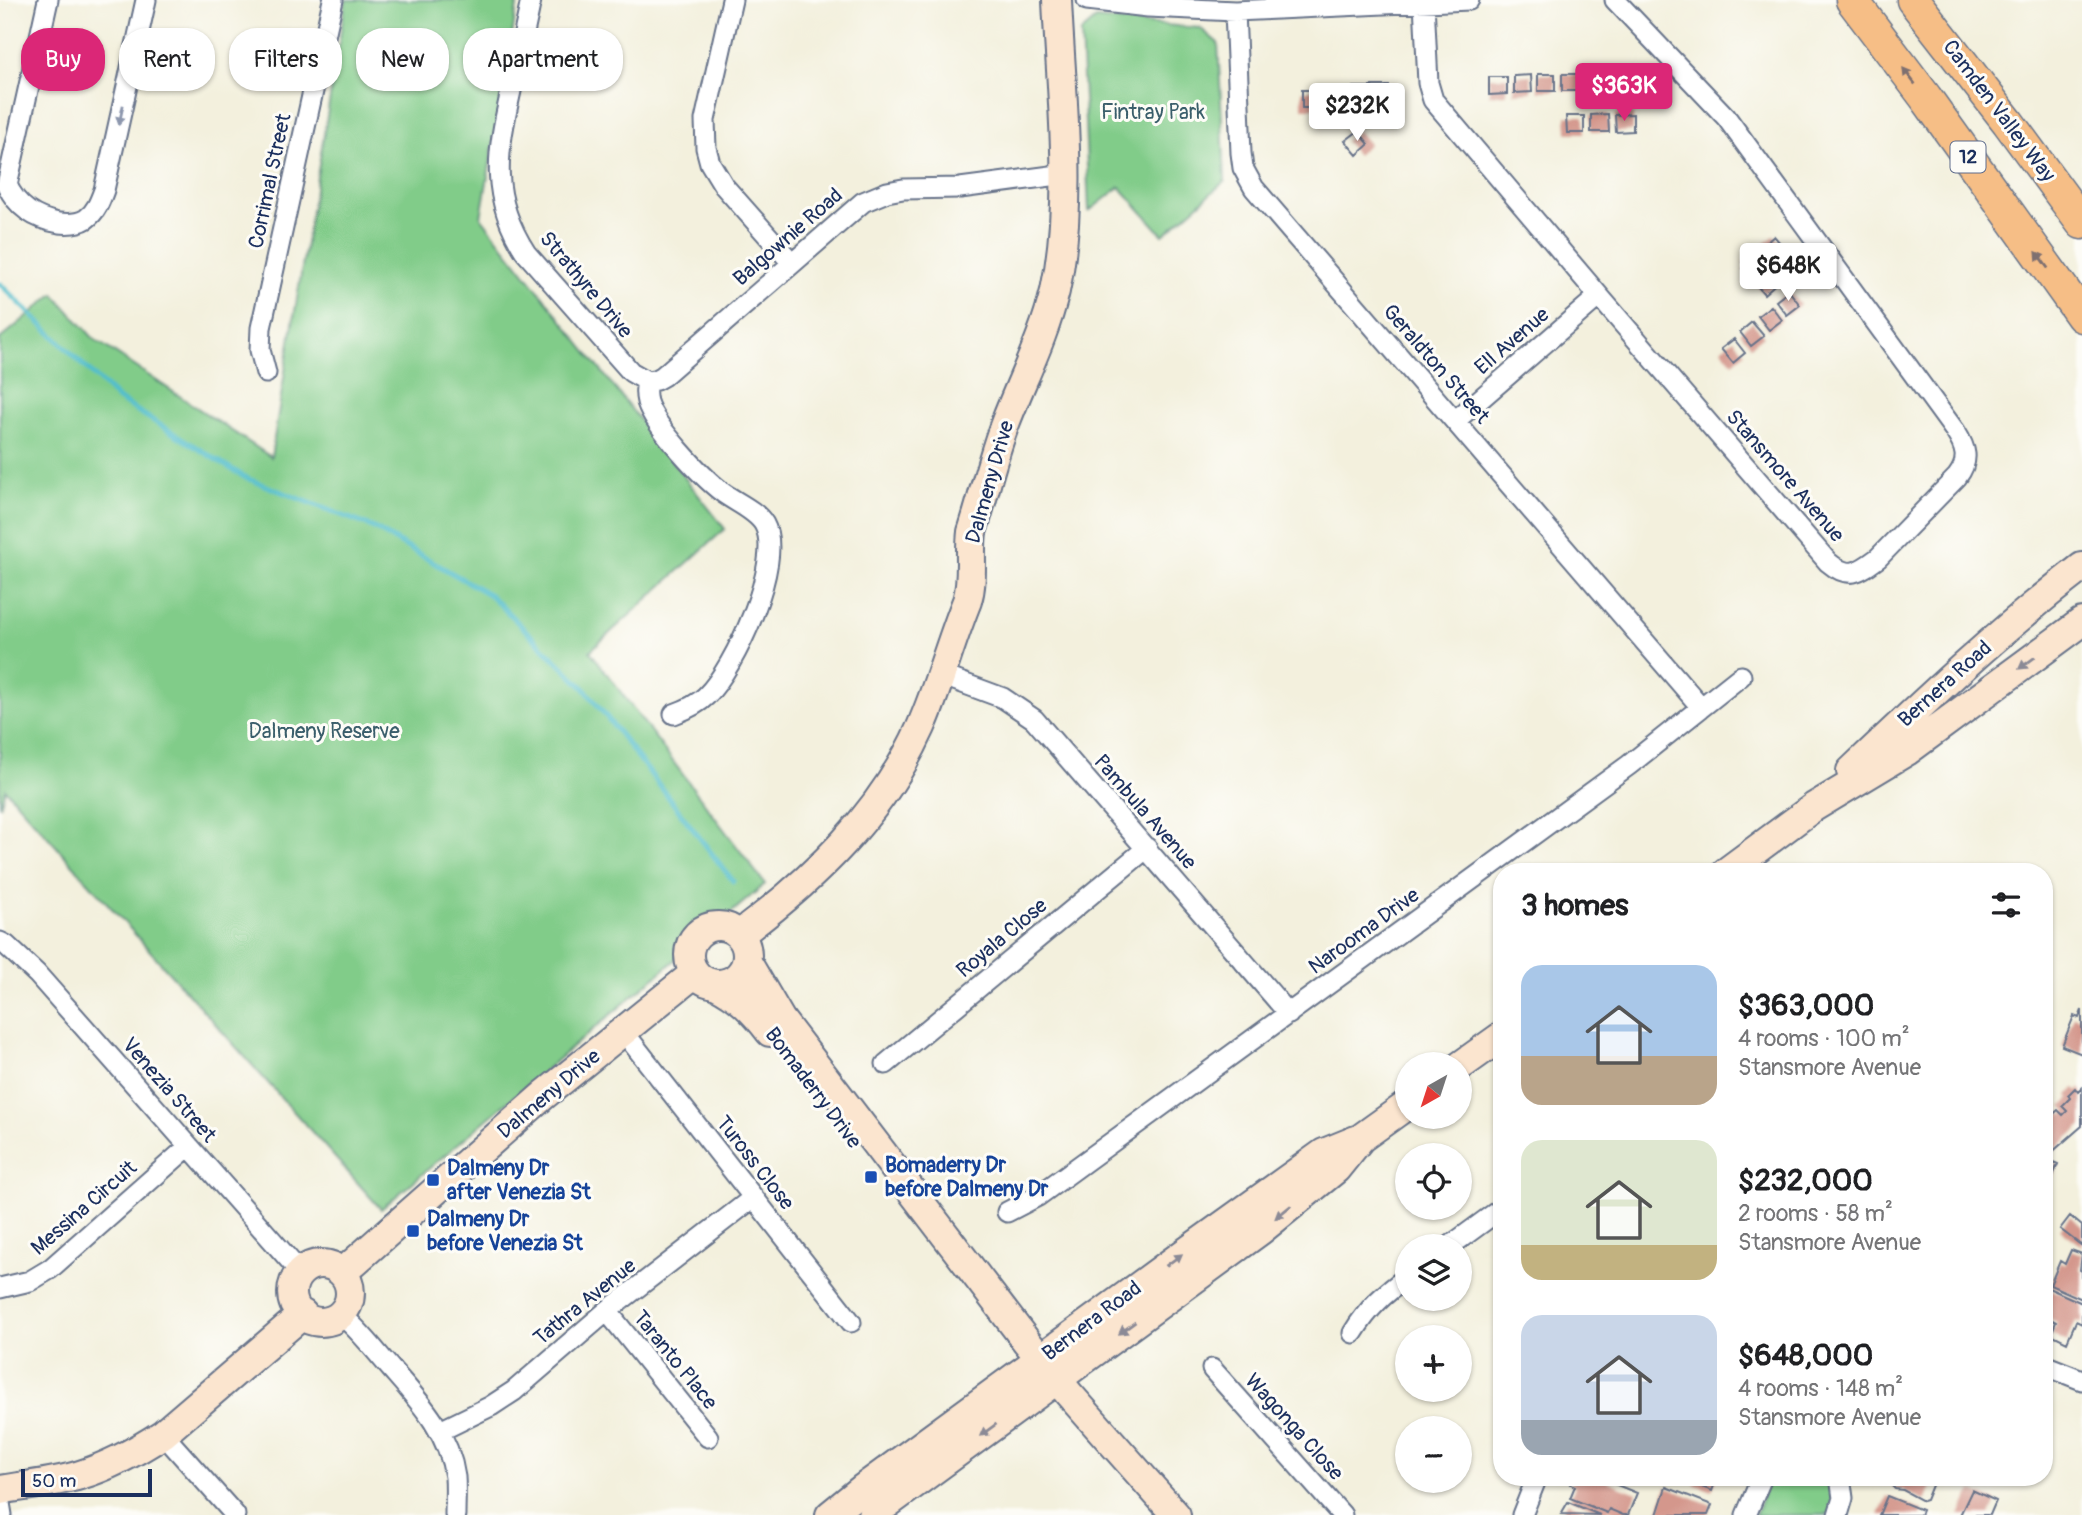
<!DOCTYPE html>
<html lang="en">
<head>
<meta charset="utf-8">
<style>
	body { margin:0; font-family:Pangolin,sans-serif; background:#f2f2f2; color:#202124; height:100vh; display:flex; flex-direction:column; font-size:26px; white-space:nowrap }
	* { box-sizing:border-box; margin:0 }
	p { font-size:23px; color:#757577 }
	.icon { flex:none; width:38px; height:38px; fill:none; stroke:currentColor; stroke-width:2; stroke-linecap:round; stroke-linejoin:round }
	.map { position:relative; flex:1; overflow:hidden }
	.details { position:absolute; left:1493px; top:863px; width:560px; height:623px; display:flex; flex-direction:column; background:#fff; border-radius:28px; box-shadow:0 2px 5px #0004 }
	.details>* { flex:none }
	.top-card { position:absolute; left:21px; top:28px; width:665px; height:63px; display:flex; gap:14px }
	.needle { width:46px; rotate:219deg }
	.buttons { position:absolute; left:1395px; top:1052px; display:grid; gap:14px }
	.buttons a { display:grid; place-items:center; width:77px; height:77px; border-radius:50%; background:#fff; box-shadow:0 2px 5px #0004; font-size:35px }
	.scale { position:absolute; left:21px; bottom:18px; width:131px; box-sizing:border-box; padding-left:7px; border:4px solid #1b2f5e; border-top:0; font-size:19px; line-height:24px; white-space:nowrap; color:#1b2f5e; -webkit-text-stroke:5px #fdfcf7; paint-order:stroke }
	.price { position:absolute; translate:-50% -60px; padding:0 16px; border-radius:7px; background:#fff; color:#222; font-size:23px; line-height:46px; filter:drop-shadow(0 2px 4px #0008) }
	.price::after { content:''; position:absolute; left:50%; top:42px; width:21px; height:16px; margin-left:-10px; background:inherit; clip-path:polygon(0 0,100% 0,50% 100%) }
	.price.selected { background:#db2777; color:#fff }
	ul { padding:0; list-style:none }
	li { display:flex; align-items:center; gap:21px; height:175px; padding:0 28px }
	li span { display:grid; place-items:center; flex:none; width:196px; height:140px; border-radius:21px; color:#555 }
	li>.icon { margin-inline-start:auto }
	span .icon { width:84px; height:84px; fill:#fffc; stroke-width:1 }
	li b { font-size:30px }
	h2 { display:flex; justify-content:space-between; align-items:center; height:84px; padding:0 28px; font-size:30px }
	.tag { padding:0 24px; border-radius:28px; background:#fff; box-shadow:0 2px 5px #0004; font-size:24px; line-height:63px }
	.tag.selected { background:#db2777; color:#fff }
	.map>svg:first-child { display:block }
	.green { fill:#81cc89; stroke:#4e7e74; stroke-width:2 }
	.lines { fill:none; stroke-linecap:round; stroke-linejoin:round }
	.stream { stroke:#52becc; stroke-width:5 }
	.building { fill:#d4978c }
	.street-casing { stroke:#67738a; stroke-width:23 }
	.secondary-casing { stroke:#67738a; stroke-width:32 }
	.primary-casing { stroke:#67738a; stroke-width:35 }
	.street { stroke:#fff; stroke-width:19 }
	.secondary { stroke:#fbe5cf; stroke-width:28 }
	.primary { stroke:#f6be86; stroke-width:32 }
	.oneway { fill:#7e6f70 }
	.oneway2 { fill:#8d97ae }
	.oneway3 { fill:#8b8a96 }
	.transit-dot { fill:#1a4fb4; stroke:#fdfcf7; stroke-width:2.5 }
	.labels { text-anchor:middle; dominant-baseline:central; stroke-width:6; stroke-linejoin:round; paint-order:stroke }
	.shield { fill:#fdfcf7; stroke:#5f6c8c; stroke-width:2 }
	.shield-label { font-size:19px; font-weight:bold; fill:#1b2f5e }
	.street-label { font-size:21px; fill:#1b2f5e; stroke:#fdfcf7 }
	.park-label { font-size:21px; fill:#3a5e6b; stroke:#fdfcf7 }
	.transit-label { font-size:21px; font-weight:bold; fill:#164399; stroke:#fdfcf7; text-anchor:start }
</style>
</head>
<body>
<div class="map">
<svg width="2082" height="1515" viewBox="0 0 2082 1515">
	<rect width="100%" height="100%" fill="#fdfcf7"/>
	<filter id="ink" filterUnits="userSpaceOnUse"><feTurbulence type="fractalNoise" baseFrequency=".0143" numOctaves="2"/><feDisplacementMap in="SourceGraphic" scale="14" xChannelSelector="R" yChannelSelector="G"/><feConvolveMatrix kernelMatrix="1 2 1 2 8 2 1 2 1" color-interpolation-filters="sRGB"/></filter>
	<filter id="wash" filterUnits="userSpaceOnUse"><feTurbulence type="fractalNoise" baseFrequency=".00686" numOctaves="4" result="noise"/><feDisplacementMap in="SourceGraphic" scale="28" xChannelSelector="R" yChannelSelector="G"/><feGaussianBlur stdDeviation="1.57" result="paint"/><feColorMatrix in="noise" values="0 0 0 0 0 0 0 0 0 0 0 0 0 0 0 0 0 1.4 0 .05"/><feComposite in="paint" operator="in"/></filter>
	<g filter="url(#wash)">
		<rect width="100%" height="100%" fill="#f3f0dd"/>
		<path class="green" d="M346 0H518L481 217 725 529 590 651 765 884 381 1209 5 789 0 807V339L54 294 94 339 271 457Z
			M1096 19 1200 28 1218 43 1225 181 1163 235 1120 187 1089 211 1081 32Z
			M1770 1477H1829L1832 1499 1830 1515H1755Z"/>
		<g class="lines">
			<path class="stream" d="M0 284 118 399 246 478 372 527 490 595 585 689 733 881"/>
		</g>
		<g id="blocks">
			<path class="building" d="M1582 73H1600V90H1583Z
				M1538 74H1555V91H1538Z
				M1562 74H1579L1580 91H1562Z
				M1531 75 1532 92 1514 93V76Z
				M1489 77H1507V94L1489 95Z
				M1372 86H1389L1390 103 1373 104Z
				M1353 87H1370L1371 105H1354Z
				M1328 88H1344L1345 106H1328Z
				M1302 90H1318L1319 108H1302Z
				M1608 114 1609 132H1591V115Z
				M1633 114V131L1616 132 1615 115Z
				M1566 116H1584V133H1567Z
				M1358 131 1369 144 1357 155 1345 141Z
				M1774 236 1798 264 1782 278 1772 267 1770 269 1780 280 1764 294 1743 269 1747 266 1743 262 1756 252 1765 261 1766 260 1761 254 1765 251 1761 247Z
				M1789 291 1800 305 1787 315 1776 301Z
				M1771 306 1782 320 1769 330 1758 316Z
				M1752 322 1764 336 1751 346 1740 332Z
				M1734 339 1745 353 1733 363 1721 349Z
				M2082 1010V1054L2062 1046 2074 1016 2079 1018Z
				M2075 1088 2078 1092 2082 1088V1126L2051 1153 2044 1145V1116L2047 1113 2050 1117 2058 1110 2063 1115 2067 1111 2062 1106 2070 1098 2068 1095Z
				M2044 1158 2058 1164 2044 1197Z
				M2070 1216 2082 1226V1246L2060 1229Z
				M2071 1250 2082 1254 2080 1270 2082 1271V1299L2050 1285 2060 1261 2065 1264Z
				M2044 1286 2082 1303V1324L2076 1321 2067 1342 2051 1334 2056 1322 2047 1317 2044 1324Z
				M1574 1477H1597L1637 1493 1628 1515H1623L1609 1509 1607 1513 1570 1498 1575 1486 1571 1484Z
				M1697 1477H1717L1712 1491 1694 1484Z
				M1894 1477H1932L1935 1478 1926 1500 1923 1501 1903 1490 1895 1489 1891 1485Z
				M1666 1487 1712 1505 1708 1515H1657Z
				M1972 1490 1996 1501 1990 1515H1960Z
				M1887 1496 1922 1510 1920 1515H1879Z
				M1568 1502 1600 1515 1561 1514Z"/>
		</g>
	</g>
	<g filter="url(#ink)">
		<use href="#blocks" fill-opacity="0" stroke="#67738a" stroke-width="2"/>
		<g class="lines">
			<defs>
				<path id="street" d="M48 0 7 185C17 207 35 219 59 223 69 224 78 224 86 219 96 212 100 201 104 190L146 0
					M531 0C525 30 518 60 511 91 497 153 489 196 526 253L631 372 647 381
					M732 0 705 120 706 148 710 163 724 186 792 263
					M1087 0 1148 7 1235 11 1469 0
					M1424 2 1428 83 1433 100 1599 296 1828 562C1849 580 1859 572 1878 558L1957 477C1970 460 1966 448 1955 431L1726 117 1615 0
					M1235 11 1241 153 1243 168 1254 188 1701 707
					M266 373 260 350 261 328 333 0
					M647 381 656 380 663 376 863 202 887 192 903 189 960 188 1066 174
					M647 381C645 389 645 394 647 402 655 427 701 476 722 492 735 502 756 510 764 524 785 561 734 669 706 696 697 705 685 710 674 714
					M1455 421 1599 296
					M941 675 1003 698 1034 719 1289 1014
					M0 942 6 945 37 974 301 1273
					M623 1031 851 1322
					M886 1064 1147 848
					M1007 1212 1038 1196 1629 765 1741 676
					M1450 1246 1502 1208
					M0 1288 30 1281 50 1269 189 1146
					M607 1311 708 1437
					M340 1314C360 1330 375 1351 392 1370 420 1402 449 1433 455 1477 456 1489 455 1502 455 1515
					M1353 1333C1369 1307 1383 1295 1407 1277
					M2044 1365 2082 1380
					M1212 1369 1342 1515
					M440 1431 491 1406 514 1391 607 1311 753 1198
					M163 1434 235 1515
					M0 1503 2 1515
					M1522 1515 1537 1477
					M1746 1515 1762 1477
					M1838 1515 1843 1498 1840 1477"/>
				<path id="secondary" d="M1851 771C1926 700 2000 630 2082 567
					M1726 872 1814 807 1907 751 2082 622
					M689 955a29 29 0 1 1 58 0a29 29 0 1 1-58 0Z
					M739 935C814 879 882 814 921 727 939 686 950 643 967 601 974 579 969 556 972 532 984 495 992 457 1006 421 1023 377 1044 337 1055 291 1075 198 1061 95 1057 0
					M747 962 781 1020 1027 1342 1069 1394 1176 1515
					M715 984C739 996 754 1011 770 1032
					M1460 1066 1502 1036
					M292 1293a29 29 0 1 1 58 0a29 29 0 1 1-58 0Z
					M342 1273 544 1095 695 973
					M0 1490C27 1485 55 1483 80 1475 110 1466 137 1451 163 1434L303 1314
					M830 1515 862 1489 1172 1262 1324 1153 1356 1140
					M872 1515 1261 1230 1336 1169 1361 1138 1407 1105"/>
				<path id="primary" d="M1852 0 1926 98 2082 316
					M1913 0 2008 122 2082 223"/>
			</defs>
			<use href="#street" class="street-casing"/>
			<use href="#secondary" class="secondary-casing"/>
			<use href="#primary" class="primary-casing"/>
			<use href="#street" class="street"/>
			<use href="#secondary" class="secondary"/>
			<use href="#primary" class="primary"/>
		</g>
		<defs><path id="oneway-solid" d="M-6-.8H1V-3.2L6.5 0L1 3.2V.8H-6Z" transform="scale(1.75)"/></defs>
		<g class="oneway">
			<use href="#oneway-solid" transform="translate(1909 76) rotate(-127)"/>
			<use href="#oneway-solid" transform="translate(2042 260) rotate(-126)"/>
		</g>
		<use class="oneway2" href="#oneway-solid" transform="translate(121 115) rotate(102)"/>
		<g class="oneway3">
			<use href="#oneway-solid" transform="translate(2027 663) rotate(144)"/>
			<use href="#oneway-solid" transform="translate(1283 1212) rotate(141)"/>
			<use href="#oneway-solid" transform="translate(1174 1260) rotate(-36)"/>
			<use href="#oneway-solid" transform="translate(1127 1328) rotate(144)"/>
			<use href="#oneway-solid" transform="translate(988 1430) rotate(144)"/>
		</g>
	</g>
	<g class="transit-dot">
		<rect x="864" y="1170" width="14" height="14" rx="3.5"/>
		<rect x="426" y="1173" width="14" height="14" rx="3.5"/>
		<rect x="406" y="1224" width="14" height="14" rx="3.5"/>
	</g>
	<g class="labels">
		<rect class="shield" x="1950.5" y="141.5" width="35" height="31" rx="5"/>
		<g class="shield-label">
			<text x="1968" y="157">12</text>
		</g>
		<g class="street-label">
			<text transform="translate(1999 111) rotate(53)">Camden Valley Way</text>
			<text transform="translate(270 181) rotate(-78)">Corrimal Street</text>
			<text transform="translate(788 237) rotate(-41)">Balgownie Road</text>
			<text transform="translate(586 285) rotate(50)">Strathyre Drive</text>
			<text transform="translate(1512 341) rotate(-41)">Ell Avenue</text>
			<text transform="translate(1436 364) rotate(49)">Geraldton Street</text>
			<text transform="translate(1785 476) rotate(49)">Stansmore Avenue</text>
			<text transform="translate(990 482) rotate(-74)">Dalmeny Drive</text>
			<text transform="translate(1945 684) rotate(-42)">Bernera Road</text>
			<text transform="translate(1145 812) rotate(49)">Pambula Avenue</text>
			<text transform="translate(1364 931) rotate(-36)">Narooma Drive</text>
			<text transform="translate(1002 938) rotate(-40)">Royala Close</text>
			<text transform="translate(813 1088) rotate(53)">Bomaderry Drive</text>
			<text transform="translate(169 1090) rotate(49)">Venezia Street</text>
			<text transform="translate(549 1094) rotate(-40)">Dalmeny Drive</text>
			<text transform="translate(755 1163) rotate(52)">Tuross Close</text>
			<text transform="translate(84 1208) rotate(-41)">Messina Circuit</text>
			<text transform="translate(585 1302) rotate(-39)">Tathra Avenue</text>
			<text transform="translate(1092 1321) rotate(-37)">Bernera Road</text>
			<text transform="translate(675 1360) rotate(51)">Taranto Place</text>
			<text transform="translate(1294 1427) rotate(48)">Wagonga Close</text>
		</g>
		<g class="park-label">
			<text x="1153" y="112">Fintray Park</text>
			<text x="324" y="731">Dalmeny Reserve</text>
		</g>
		<g class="transit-label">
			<text x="885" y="1165">Bomaderry Dr<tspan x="885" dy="24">before Dalmeny Dr</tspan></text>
			<text x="447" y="1168">Dalmeny Dr<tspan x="447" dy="24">after Venezia St</tspan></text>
			<text x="427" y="1219">Dalmeny Dr<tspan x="427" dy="24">before Venezia St</tspan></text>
		</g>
	</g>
</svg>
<div class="buttons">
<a><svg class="needle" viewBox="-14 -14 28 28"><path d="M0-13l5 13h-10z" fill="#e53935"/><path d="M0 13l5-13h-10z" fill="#757577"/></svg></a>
<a><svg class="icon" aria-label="locate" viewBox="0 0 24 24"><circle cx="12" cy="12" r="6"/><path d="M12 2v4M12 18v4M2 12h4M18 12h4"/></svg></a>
<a><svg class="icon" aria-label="layers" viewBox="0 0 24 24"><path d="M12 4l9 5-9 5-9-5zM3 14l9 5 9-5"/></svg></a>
<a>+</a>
<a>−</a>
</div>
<div class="scale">50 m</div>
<b class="price selected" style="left:1624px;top:123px">$363K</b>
<b class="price" style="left:1357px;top:143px">$232K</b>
<b class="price" style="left:1788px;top:303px">$648K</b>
<div class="top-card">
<a class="tag selected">Buy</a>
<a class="tag">Rent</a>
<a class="tag">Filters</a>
<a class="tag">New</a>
<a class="tag">Apartment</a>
</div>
<section class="details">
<h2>3 homes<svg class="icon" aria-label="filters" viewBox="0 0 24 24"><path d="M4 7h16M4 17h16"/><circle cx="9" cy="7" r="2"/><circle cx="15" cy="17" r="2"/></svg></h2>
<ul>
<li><span style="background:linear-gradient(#a9c7e8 65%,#b9a48a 0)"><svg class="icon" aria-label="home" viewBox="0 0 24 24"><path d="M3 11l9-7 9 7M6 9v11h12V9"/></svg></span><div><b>$363,000</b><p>4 rooms · 100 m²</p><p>Stansmore Avenue</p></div></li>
<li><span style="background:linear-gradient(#dfe7d0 75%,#c2b280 0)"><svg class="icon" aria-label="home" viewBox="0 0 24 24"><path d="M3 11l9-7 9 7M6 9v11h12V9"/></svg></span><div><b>$232,000</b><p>2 rooms · 58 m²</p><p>Stansmore Avenue</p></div></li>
<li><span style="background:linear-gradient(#c9d6e8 75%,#9aa5b1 0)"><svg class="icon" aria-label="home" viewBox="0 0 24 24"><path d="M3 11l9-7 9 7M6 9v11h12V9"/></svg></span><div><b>$648,000</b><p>4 rooms · 148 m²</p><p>Stansmore Avenue</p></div></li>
</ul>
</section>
</div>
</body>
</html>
